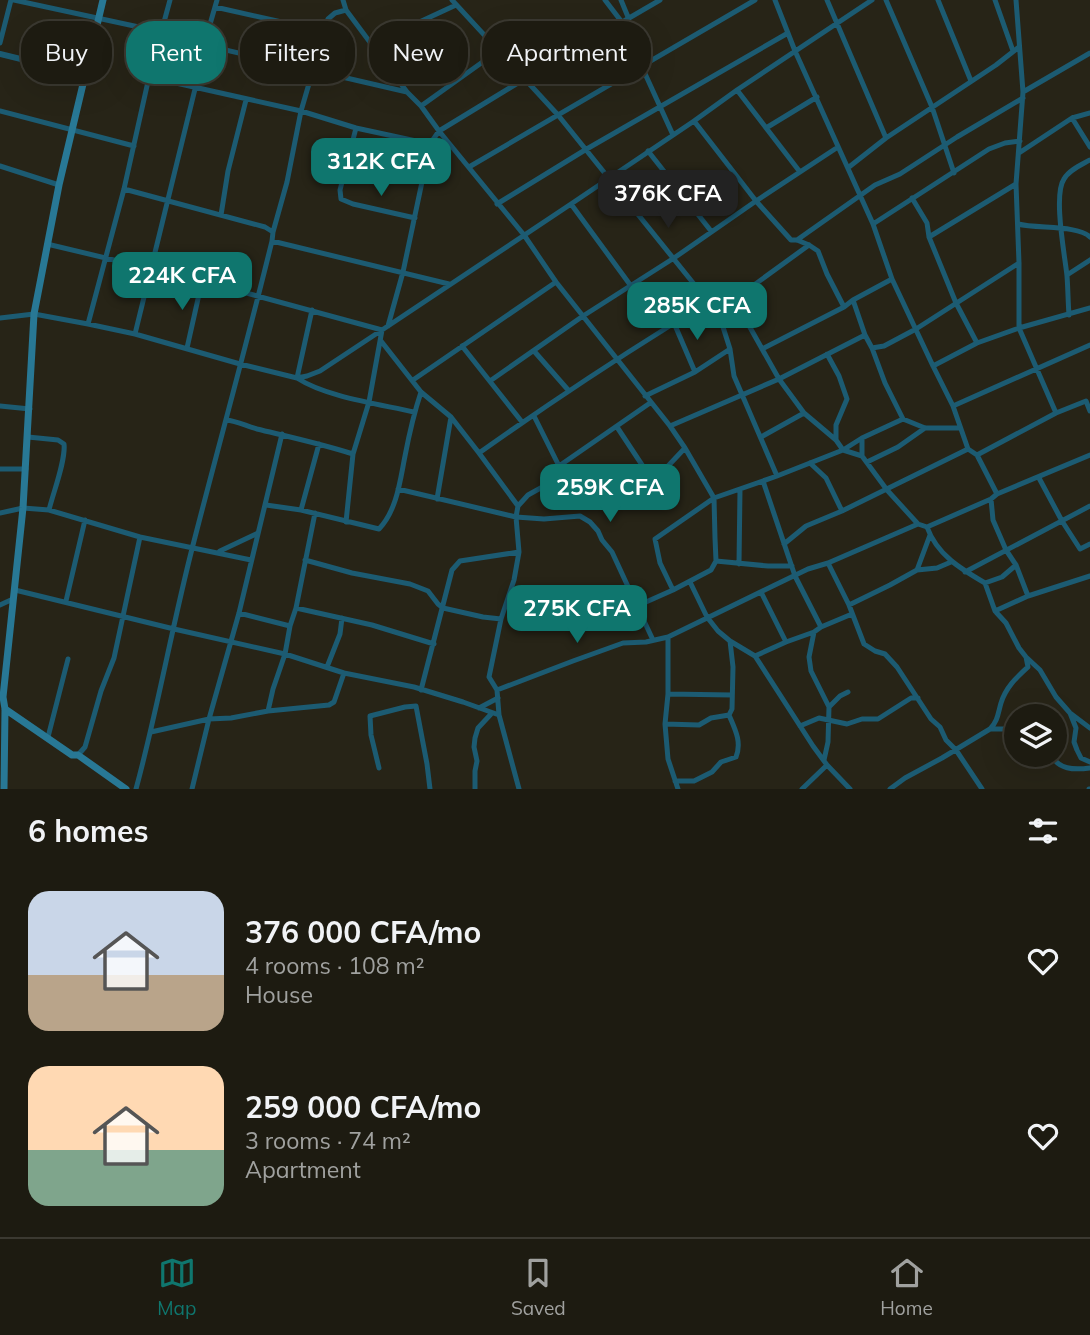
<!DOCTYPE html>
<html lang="en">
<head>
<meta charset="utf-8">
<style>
	body { margin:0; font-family:Mulish,sans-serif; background:#2a281f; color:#f1f3f6; height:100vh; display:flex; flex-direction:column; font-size:26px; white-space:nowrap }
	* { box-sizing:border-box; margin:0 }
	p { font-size:23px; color:#a0a19f }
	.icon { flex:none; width:38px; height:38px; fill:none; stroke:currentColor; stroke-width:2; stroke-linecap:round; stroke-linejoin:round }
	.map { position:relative; height:789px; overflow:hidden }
	.sheet { display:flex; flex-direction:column; background:#1d1b11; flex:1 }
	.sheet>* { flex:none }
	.guide { position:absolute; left:21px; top:21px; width:700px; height:63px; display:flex; gap:14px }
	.tools { position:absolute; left:1004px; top:704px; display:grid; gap:14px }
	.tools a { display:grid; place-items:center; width:63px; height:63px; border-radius:50%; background:#1d1b11; box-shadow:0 7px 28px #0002,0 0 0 2px #3b3931; font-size:35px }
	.price { position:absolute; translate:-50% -60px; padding:0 16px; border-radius:14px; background:#0f766e; color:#fff; font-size:23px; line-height:46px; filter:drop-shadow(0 2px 4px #0008) }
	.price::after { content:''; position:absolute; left:50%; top:42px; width:21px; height:16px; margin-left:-10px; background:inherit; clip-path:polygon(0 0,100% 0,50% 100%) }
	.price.selected { background:#222; color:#fff }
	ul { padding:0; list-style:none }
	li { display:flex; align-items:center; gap:21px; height:175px; padding:0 28px }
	li span { display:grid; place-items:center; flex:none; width:196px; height:140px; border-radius:21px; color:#555 }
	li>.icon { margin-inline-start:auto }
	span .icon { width:84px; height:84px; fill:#fffc; stroke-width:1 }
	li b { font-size:30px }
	h2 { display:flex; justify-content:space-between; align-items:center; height:84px; padding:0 28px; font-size:30px }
	.tag { padding:0 24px; border-radius:28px; background:#1d1b11; box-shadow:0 7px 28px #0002,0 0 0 2px #3b3931; font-size:24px; line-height:63px }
	.tag.selected { background:#0f766e; color:#fff }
	.dock { display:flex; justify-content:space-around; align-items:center; height:98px; border-top:2px solid #3b3931; background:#1d1b11; font-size:19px; color:#a0a19f }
	.dock a { display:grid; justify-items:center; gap:4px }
	.dock .selected { color:#0f766e }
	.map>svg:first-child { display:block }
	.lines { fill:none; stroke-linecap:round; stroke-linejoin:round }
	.minor { stroke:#1c5b72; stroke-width:5 }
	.tertiary { stroke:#1c5b72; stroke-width:6 }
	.secondary { stroke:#287895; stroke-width:7 }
</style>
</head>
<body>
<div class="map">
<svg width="1090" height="789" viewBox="0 0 1090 789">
	<rect width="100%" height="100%" fill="#272417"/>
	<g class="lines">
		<path class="minor" d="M14 0 162 32 204 45 407 92
			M343 0 346 10 407 92 421 106 439 131 524 235 556 282 670 426 685 448 714 498 715 538 716 561 711 570 673 590 660 563 655 539 714 498 777 476 843 450 862 438 903 419 925 428H960
			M452 0 558 115 706 299 723 327 730 349 734 376 777 476
			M605 0 621 21 673 135
			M621 0 628 17
			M775 0 795 51 873 224 892 279 933 366 953 406 968 449 977 455 997 494 1090 455
			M827 0 886 138
			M886 0 932 107 954 173
			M938 0 971 81
			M995 0 1013 51
			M1016 0 1023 92 1016 184 1019 263V328L1090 308
			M215 7 322 31
			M0 43 11 0
			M372 44 456 5
			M204 45 217 0
			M149 77 301 111 356 128 430 144
			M737 90 800 172
			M1023 92 1090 53
			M421 106 498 51
			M0 111 134 146
			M1072 118 1090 147
			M694 121 756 201 791 240H797L809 245 818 251 827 274 844 307
			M356 128 340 190 341 199 353 204 415 218
			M766 128 817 97
			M648 151 711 231
			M1019 153 1072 118 1090 113
			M0 166 59 185
			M469 167 755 0
			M849 167 886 138 996 65 1019 47
			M124 189 265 227 273 232
			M912 198 927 223 929 237 956 303 977 343
			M497 204 585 150 788 33
			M571 204 631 286
			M221 215 228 171 246 100
			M873 224 989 149 1005 143 1020 141
			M1018 224C1037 229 1078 225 1090 237
			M929 237 1016 184
			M797 240 875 185 900 174 957 137 1023 98
			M272 241 449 284
			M47 244 202 281 382 330
			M1067 275 1090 260
			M853 300 865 335 872 348 884 346 916 329 1019 263
			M732 301 809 245
			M312 310 297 378C326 397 379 404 414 412
			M1069 315C1068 302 1068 289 1067 276 1065 256 1053 195 1064 179 1069 170 1081 165 1090 160
			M0 318 34 314 88 324 135 334 240 364 297 378 307 376 320 371 382 330 571 204 694 121 737 90 872 0
			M674 323 695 372
			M88 324 124 189 149 77 170 0
			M388 326 403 272 430 144 439 131 526 78 660 0
			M135 334 195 89
			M381 341 421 392 451 417 479 453 518 506 516 517 519 552 514 580 501 619 489 677 497 690 499 715 519 789
			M462 346 522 422
			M187 348 202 281
			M872 348 885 383 903 419
			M762 349 844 307 853 300 892 279
			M534 351 569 391
			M827 354 839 376 847 399 836 425V440
			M933 366 977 343 1019 328 1056 413
			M413 380 556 282
			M490 381 583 316 674 258 756 201 838 147
			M645 396 695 372 730 349
			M0 406 30 409
			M953 406 1090 345
			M534 416 559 466
			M226 420C237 421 246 426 257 429 290 437 322 444 353 454
			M670 426 779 379 865 335
			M617 427 648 474 668 466 685 448
			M28 437 58 440 64 444C66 460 53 493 49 510
			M761 437 804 413
			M479 453C541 409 604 367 668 327 679 320 698 302 708 299 719 296 730 299 738 306L779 379 804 413 836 440 843 450 862 456 887 490 918 524 927 527 991 499 997 494
			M977 455 1056 413 1086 401 1090 411
			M862 456V438
			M867 462 898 447 925 428
			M810 463 826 478 842 511
			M0 469H26
			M1039 478 1062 521 1080 549 1090 544
			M398 489 516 517 544 519 580 516 590 522 598 531 602 540 612 552 637 606 673 590
			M437 499 451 417
			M991 499 993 520 1006 550 1016 565 1028 596
			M266 505 301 510 379 529C397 510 400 481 405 456 409 435 414 413 421 392
			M518 506 528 495 546 485 559 466 650 403
			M301 510 319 444
			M0 513 23 508 49 510 140 537 251 560
			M346 522 353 454 369 402 382 330
			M927 527C937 555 961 569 985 583L1002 577 1016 565
			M784 544 806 526 842 511 968 449
			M220 551 258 533
			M305 560 352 573 410 584 428 591 438 604 443 608 483 617 501 619
			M716 561 768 566H792
			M828 563 849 605 864 644 875 651 885 654 897 667 931 719 940 727 946 740 956 750 982 789
			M739 564 740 490
			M917 570 930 535
			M965 572 1090 506
			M690 582 707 617 718 631 730 641 755 656 813 746 827 765 850 789
			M985 583 995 611 1006 623 1019 648 1026 657 1028 667C1016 678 1006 687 1001 703 998 713 998 721 990 729
			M15 590 174 629 285 654 344 673 414 687 463 702 499 715
			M761 592 786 642
			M66 601 85 520
			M0 605 13 599
			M849 605 890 585 917 570 937 568 951 562
			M637 606 653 640
			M296 608 372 625 434 644
			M995 611 1028 596 1090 576
			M239 613 290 626
			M821 627 852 614
			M814 632 809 657 811 671 829 707 828 742 824 760
			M755 656 786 642 814 632 821 627 795 576 763 481
			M1026 657 1040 670 1056 697 1070 713 1090 728
			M327 667 340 634 342 618
			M421 690 452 570 460 561 519 552
			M497 690 573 661 623 643 646 642 668 637
			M668 694 732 695
			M829 707 840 696 848 692
			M479 708 498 698
			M268 711 273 689 285 654 290 626 296 608 315 513
			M1070 713 1076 728 1074 742 1077 750 1081 758 1090 762
			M665 724 699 725 711 718 729 715 732 709 733 667 730 641
			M800 726 819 718 847 724 862 719H878L911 698H918
			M151 732 209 719 231 718 268 711 329 705 334 702 344 673
			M48 737 68 659
			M1051 754C1058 770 1074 770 1090 768
			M78 755 85 747 101 691 114 658 140 537
			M379 768 371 735 370 716 405 707 416 706 427 764 430 789
			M675 781H694L712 772 721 762 736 757C742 742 735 729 729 715
			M136 789C158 708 172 626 193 545 219 444 247 343 272 241L273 232 287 182 301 111 313 70 322 31 328 19 335 13 346 10
			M192 789 209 719 239 613 282 434
			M475 789V771L477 761 474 747 475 738 478 728 492 713
			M678 789 668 759 665 724 668 694V637L808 569 828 563 918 524
			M802 789 827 765
			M890 789 905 778 942 758 990 729H1005L1017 737
			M1089 789H1090"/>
		<path class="tertiary" d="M0 54 86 75"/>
		<path class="secondary" d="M5 709 72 755H78L126 789
			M4 789 5 709 3 697 23 508 34 314 59 185 103 0"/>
	</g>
</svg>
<div class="tools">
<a><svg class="icon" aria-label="layers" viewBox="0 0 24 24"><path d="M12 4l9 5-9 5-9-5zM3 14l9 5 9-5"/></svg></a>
</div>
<b class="price" style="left:381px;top:198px">312K CFA</b>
<b class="price selected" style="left:668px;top:230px">376K CFA</b>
<b class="price" style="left:182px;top:312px">224K CFA</b>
<b class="price" style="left:697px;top:342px">285K CFA</b>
<b class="price" style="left:610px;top:524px">259K CFA</b>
<b class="price" style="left:577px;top:645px">275K CFA</b>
<div class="guide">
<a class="tag">Buy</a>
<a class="tag selected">Rent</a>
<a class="tag">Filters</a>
<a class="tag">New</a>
<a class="tag">Apartment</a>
</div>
</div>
<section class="sheet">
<h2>6 homes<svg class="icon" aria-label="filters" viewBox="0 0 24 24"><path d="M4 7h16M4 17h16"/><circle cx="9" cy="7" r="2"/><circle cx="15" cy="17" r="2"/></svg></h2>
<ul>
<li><span style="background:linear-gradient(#c9d6e8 60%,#b9a48a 0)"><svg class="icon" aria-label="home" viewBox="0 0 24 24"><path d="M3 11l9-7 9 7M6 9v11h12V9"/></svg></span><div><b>376 000 CFA/mo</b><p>4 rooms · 108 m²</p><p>House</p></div><svg class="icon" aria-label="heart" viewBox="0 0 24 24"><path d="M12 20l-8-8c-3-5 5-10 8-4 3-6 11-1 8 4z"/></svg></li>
<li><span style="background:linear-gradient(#ffd9b3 60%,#7fa58c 0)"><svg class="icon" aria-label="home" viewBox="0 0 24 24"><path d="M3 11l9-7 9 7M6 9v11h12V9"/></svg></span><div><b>259 000 CFA/mo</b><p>3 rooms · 74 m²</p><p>Apartment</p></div><svg class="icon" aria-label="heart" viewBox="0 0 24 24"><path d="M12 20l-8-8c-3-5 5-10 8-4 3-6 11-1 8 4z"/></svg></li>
</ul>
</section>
<nav class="dock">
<a class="selected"><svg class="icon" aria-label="map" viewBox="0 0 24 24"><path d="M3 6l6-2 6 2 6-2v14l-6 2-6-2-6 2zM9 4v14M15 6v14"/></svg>Map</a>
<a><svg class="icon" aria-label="saved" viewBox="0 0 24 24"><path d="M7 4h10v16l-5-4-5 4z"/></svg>Saved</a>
<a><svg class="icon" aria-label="home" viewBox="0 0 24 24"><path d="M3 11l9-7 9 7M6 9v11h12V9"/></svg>Home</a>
</nav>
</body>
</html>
